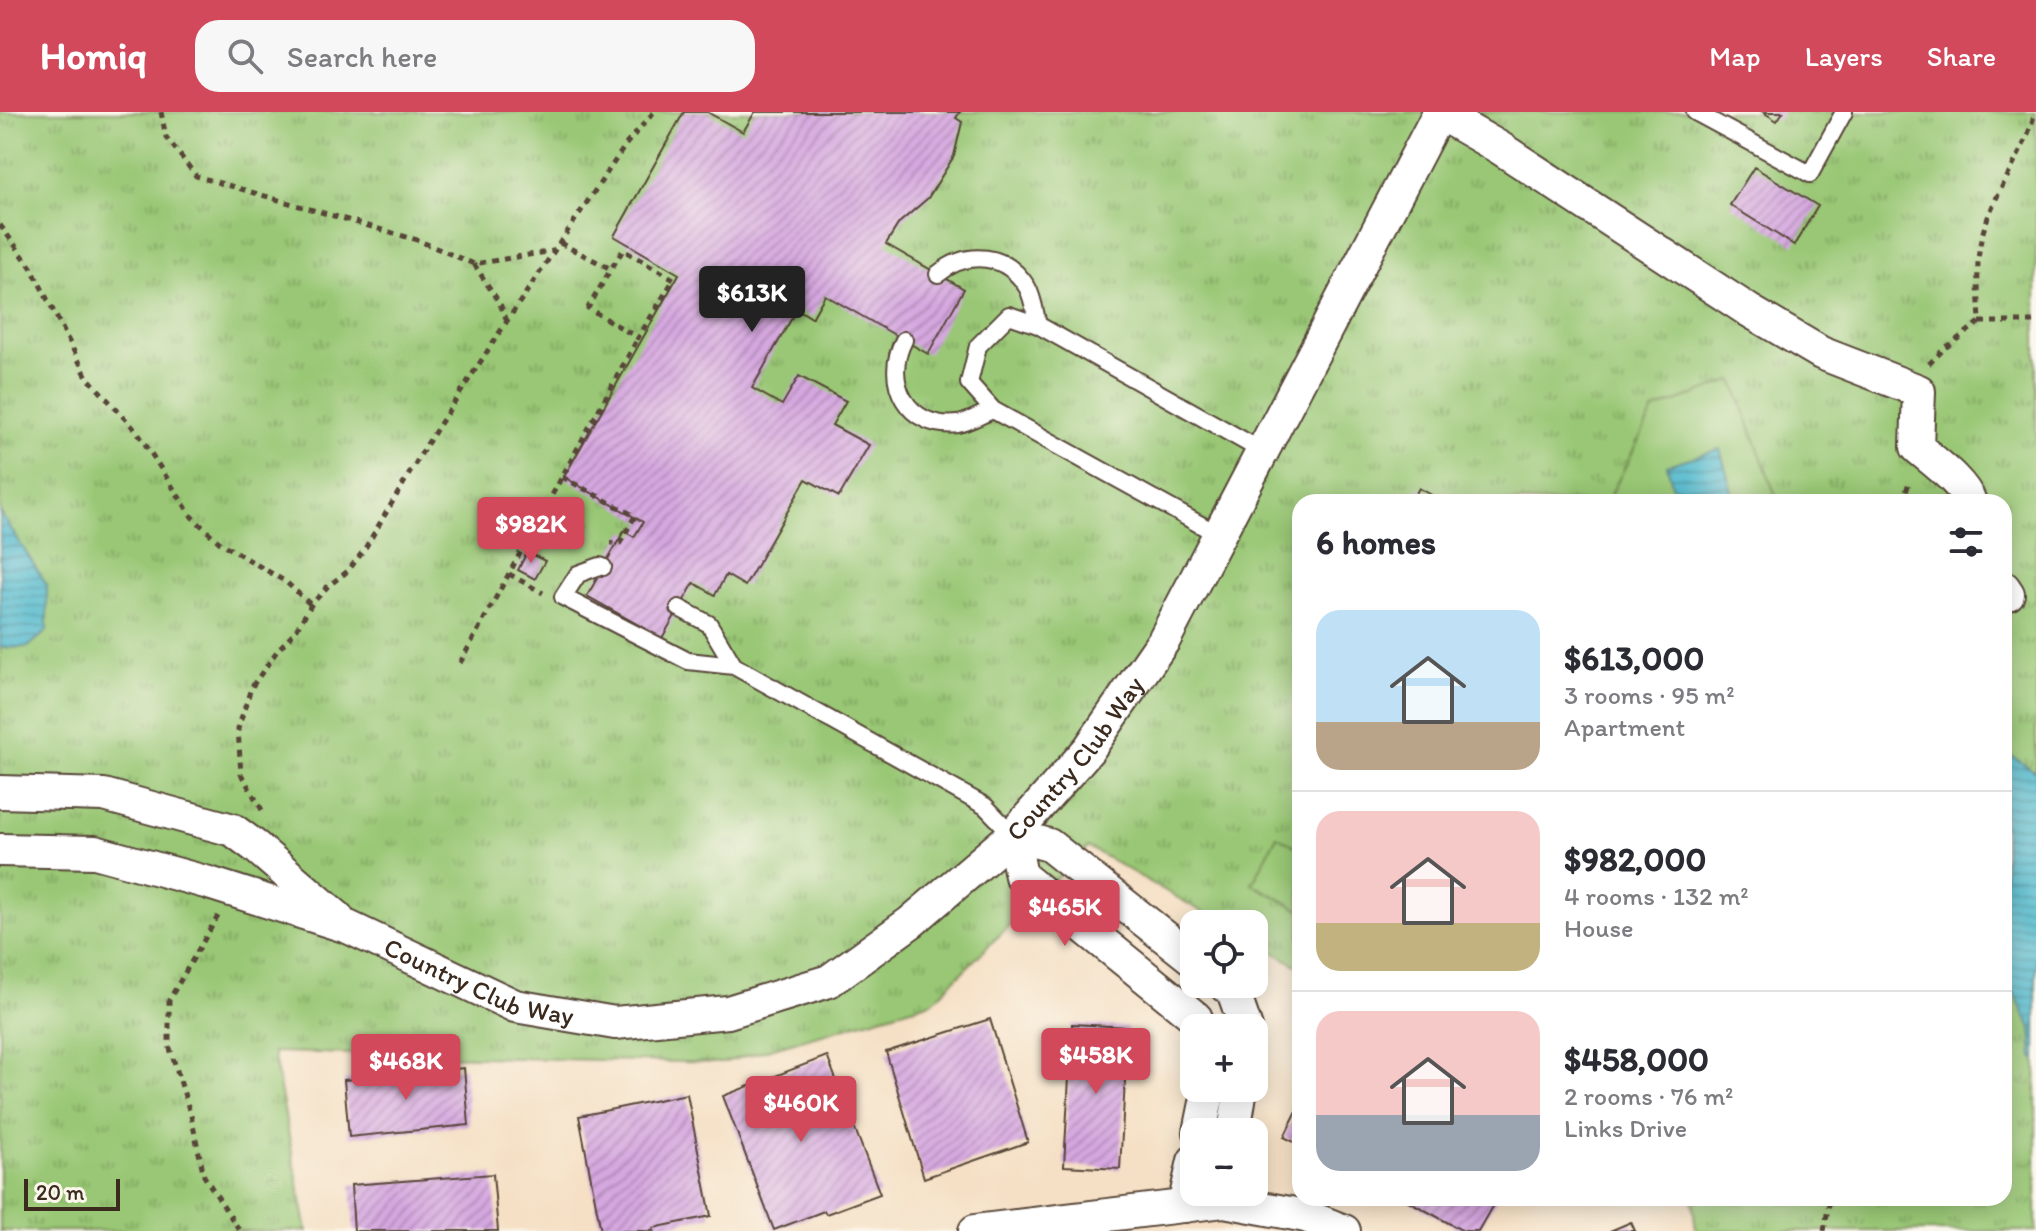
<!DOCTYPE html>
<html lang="en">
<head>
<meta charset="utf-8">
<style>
	body { margin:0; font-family:Itim,sans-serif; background:#f7f7f7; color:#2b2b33; height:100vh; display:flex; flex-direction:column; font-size:30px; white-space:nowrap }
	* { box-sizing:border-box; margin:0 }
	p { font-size:26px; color:#7c7c81 }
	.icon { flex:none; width:44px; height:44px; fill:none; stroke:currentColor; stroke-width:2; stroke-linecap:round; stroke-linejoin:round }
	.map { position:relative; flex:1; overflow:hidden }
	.sheet { position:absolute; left:1292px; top:382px; width:720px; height:712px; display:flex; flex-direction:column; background:#fff; border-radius:24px; box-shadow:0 4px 20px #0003 }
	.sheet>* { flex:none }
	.controls { position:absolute; left:1180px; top:798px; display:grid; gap:16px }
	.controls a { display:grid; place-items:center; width:88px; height:88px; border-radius:16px; background:#fff; box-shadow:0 4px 20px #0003; font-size:40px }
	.scale { position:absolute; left:24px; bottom:20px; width:96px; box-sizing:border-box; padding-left:8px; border:4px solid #3b2a1e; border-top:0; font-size:22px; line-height:28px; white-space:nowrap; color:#3b2a1e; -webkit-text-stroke:6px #fbf7ec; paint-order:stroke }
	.price { position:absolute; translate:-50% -68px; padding:0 18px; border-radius:8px; background:#d1495b; color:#fff; font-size:26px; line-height:52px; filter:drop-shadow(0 2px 4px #0008) }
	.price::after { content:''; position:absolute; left:50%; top:48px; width:24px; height:18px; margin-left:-12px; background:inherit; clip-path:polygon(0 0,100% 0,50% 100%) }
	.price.selected { background:#222; color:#fff }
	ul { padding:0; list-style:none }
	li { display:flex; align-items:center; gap:24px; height:200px; padding:0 24px }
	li+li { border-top:2px solid #e1e1e2 }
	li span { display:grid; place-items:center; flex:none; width:224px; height:160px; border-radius:24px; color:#555 }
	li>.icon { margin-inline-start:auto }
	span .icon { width:96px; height:96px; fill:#fffc; stroke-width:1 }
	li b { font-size:34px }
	h2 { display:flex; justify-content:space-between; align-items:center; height:96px; padding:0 24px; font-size:34px }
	header { display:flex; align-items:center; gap:48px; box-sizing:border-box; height:112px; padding:0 40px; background:#d1495b; color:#fff }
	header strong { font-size:38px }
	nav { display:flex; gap:44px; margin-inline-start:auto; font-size:28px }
	.search { width:560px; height:72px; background:#f7f7f7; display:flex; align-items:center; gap:20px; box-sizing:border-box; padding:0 28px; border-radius:24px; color:#7c7c81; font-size:30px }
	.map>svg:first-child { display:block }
	.grass { fill:url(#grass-tufts); stroke:#6a784a; stroke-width:2 }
	.pitch { fill:#99c775; stroke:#6a784a; stroke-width:2 }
	.water { fill:url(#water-rules); stroke:#467276; stroke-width:2 }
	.building { fill:url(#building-hatch) }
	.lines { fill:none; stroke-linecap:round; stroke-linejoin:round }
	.lane-casing { stroke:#574537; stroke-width:20 }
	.street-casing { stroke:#574537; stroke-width:36 }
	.path { stroke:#574537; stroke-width:5; stroke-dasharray:6 6; stroke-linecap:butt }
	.lane { stroke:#fff; stroke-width:16 }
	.street { stroke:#fff; stroke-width:32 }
	.labels { text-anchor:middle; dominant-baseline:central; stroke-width:6; stroke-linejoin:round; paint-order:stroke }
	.street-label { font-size:26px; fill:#3b2a1e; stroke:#fbf7ec }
</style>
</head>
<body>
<header>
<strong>Homiq</strong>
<div class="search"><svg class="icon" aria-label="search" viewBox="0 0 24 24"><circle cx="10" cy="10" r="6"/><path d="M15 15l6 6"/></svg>Search here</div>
<nav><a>Map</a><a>Layers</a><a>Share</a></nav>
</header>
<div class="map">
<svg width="2036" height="1119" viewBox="0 0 2036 1119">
	<defs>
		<pattern id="grass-tufts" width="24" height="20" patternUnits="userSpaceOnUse" patternTransform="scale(2)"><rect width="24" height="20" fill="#99c775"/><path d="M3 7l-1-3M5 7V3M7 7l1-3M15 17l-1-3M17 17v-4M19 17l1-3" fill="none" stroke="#7ea25f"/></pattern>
		<pattern id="water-rules" width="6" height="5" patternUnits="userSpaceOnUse" patternTransform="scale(2)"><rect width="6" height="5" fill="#51b9ce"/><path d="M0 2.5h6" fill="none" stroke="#4497a7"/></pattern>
		<pattern id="building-hatch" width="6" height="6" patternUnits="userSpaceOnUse" patternTransform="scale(2)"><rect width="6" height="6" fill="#d6a7e0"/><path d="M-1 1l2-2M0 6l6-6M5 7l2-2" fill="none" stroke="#af88b5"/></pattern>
	</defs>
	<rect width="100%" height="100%" fill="#fbf7ec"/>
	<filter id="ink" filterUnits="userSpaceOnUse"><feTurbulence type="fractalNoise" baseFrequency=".0125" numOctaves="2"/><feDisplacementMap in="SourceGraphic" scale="16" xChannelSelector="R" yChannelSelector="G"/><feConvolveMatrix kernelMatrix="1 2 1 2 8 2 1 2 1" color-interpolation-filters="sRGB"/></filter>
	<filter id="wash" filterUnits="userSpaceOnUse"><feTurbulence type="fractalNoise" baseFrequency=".006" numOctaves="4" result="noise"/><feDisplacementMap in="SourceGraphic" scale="32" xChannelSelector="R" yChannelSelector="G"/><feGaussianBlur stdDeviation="1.8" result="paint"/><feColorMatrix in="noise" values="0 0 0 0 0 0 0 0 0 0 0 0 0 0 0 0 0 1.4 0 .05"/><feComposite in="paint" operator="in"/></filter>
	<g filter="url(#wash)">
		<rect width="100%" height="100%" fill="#f5e0c5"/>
		<path class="grass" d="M0 0H2036V1119H1696L1692 1086H2004V390H1300V855L1254 829V812H1224L1088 735 932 890 722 951 273 940 307 1119H0Z"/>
		<path class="pitch" d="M1733 268 1778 390H1607L1654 298Z
			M1277 724 1300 737V798L1252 772Z"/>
		<path class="water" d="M1720 337 1735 390H1656L1675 384 1667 353Z
			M0 400 47 473V519L28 535 0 536Z
			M2004 639 2036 660V948L2033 945 2031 916 2004 860Z"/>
		<g id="blocks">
			<path class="building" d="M684 0H707L743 20 755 0H960L956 6 962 10 954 44 928 86 899 111 886 132 964 177 928 242 825 183 812 206 797 197 752 276 782 293 799 264 846 289 832 313 869 333 839 385 806 367 745 474 726 463 715 483 694 471 662 526 587 484 624 419 634 425 643 410 564 365 679 162 614 124Z
				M1763 0H1783L1777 9Z
				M1754 55 1818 94 1794 133 1730 93Z
				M1419 376 1444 390H1411Z
				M527 440 545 449 535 467 518 458Z
				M990 907 1028 1030 924 1066 886 940Z
				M1072 912 1128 915 1120 1057 1064 1054Z
				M827 944 880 1082 826 1102 824 1099 774 1118 723 984Z
				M464 956 469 1013 349 1025 344 968Z
				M687 982 711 1104 653 1116 654 1119H601L579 1004Z
				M1300 993V1033L1284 1025Z
				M493 1062 498 1119H354L351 1073Z
				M1403 1086H1497L1478 1119H1463Z
				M1631 1110 1635 1119H1610Z"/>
		</g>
	</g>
	<g filter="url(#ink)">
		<use href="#blocks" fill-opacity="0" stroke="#574537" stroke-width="2"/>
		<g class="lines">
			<defs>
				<path id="lane" d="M1695 0 1810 62 1844 0
					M938 162C968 137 1007 142 1027 175 1033 185 1035 201 1038 213L1262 339
					M1038 213 1009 203 978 234 969 271 993 298 1219 423
					M904 228C882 270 908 318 958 312 969 310 982 302 993 298
					M603 455 600 454 578 462 563 485 688 549 734 554 709 512 679 496
					M734 554 985 694 1013 723"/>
				<g id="street">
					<path d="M2004 476 2008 482"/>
					<path d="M0 680 104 683 233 718 256 735 337 805"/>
					<path id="s1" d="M0 738 95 740 209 771 348 815 515 894 615 911 728 900 829 869 911 810 1013 723 1089 637 1164 528 1439 1 1500 36 1748 198 1821 241 1919 279 1917 335C1934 350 1962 369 1970 390"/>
					<path d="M1194 848 1049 733 1013 723 1021 764 1196 906 1199 916"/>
					<path d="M1224 872 1233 879 1246 916"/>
					<path d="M1200 1020 1209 976"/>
					<path d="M1234 1020 1241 976"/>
					<path d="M1184 1094 1194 1049"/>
					<path d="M975 1119 1224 1089 1306 1104 1344 1119"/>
				</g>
			</defs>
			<use href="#lane" class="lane-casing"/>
			<use href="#street" class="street-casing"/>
			<path class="path" d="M161 0 166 25 196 64 417 128 474 152 553 139
				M0 113 31 155 87 265 138 321 192 405 219 430 286 470 311 493
				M560 131 611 157 623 138 674 167 638 226 588 196 611 157
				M474 152 500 192 507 209
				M1980 210H2036
				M1929 252 1944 237 1980 210C1979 184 1975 154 1981 128 1991 83 2024 45 2035 0
				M562 365 635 404 620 431H611
				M1903 390 1910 367
				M509 462 543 481
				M460 551 638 226
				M262 698 241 662 238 617 251 576 277 539 296 518 311 493 328 474 348 459 364 438 427 332 507 209 627 31 654 0
				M218 804 169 888V933L191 1004 204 1064 240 1119
				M1297 813 1293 822 1300 826
				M1824 1119 1830 1086"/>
			<use href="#lane" class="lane"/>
			<use href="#street" class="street"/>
		</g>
	</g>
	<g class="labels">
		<g class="street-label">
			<text stroke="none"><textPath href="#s1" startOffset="1198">Country Club Way</textPath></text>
			<text stroke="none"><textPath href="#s1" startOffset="502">Country Club Way</textPath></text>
		</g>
	</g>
</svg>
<div class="controls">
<a><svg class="icon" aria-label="locate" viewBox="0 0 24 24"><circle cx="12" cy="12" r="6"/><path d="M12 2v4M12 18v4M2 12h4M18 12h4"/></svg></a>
<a>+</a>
<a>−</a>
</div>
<div class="scale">20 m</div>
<b class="price selected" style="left:752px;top:222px">$613K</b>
<b class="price" style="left:531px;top:453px">$982K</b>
<b class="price" style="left:1065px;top:836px">$465K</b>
<b class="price" style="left:1096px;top:984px">$458K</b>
<b class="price" style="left:406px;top:990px">$468K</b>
<b class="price" style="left:801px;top:1032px">$460K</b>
<section class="sheet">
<h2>6 homes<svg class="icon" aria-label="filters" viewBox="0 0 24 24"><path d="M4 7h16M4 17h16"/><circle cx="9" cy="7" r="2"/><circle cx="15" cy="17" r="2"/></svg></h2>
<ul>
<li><span style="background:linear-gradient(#bfe0f5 70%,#b9a48a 0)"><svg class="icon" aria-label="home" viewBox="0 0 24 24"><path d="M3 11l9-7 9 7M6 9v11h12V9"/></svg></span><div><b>$613,000</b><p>3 rooms · 95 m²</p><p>Apartment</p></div></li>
<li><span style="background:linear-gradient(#f6c9c9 70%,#c2b280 0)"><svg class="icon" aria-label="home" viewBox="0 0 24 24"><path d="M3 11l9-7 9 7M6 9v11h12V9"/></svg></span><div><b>$982,000</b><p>4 rooms · 132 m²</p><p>House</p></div></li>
<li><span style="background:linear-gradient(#f6c9c9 65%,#9aa5b1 0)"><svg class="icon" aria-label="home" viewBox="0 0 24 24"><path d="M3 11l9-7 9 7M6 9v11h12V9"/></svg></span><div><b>$458,000</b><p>2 rooms · 76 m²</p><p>Links Drive</p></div></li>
</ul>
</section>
</div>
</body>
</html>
